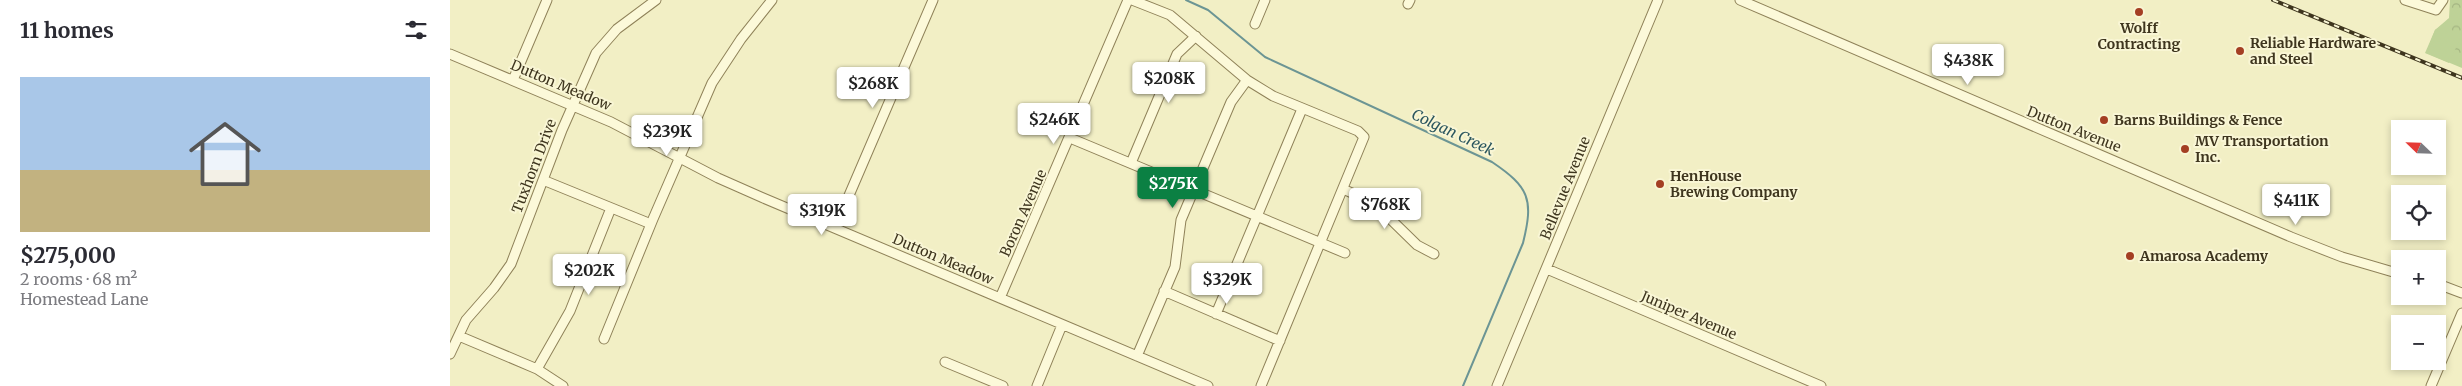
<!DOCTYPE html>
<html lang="en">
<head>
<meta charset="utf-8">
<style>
	body { margin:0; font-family:Merriweather,serif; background:#f7f7f7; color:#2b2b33; height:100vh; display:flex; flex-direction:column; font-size:19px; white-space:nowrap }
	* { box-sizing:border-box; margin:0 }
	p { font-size:16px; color:#7c7c81 }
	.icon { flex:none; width:28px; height:28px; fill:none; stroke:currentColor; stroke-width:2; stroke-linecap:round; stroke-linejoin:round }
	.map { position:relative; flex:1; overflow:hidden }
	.drawer { display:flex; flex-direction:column; background:#fff; width:450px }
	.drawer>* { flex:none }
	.needle { width:32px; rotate:293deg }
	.tools { position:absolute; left:1941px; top:120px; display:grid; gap:10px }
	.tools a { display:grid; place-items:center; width:55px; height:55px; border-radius:0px; background:#fff; box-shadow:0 2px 8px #0003; font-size:25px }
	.price { position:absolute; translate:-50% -42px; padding:0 11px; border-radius:5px; background:#fff; color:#222; font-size:16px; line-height:32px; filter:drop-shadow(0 1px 2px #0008) }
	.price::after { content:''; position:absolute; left:50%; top:30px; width:15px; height:11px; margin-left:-8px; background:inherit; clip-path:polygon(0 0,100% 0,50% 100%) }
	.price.selected { background:#0b8043; color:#fff }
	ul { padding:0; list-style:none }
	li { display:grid; align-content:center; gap:10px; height:265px; padding:0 20px }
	li span { display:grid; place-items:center; height:155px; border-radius:0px; color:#555 }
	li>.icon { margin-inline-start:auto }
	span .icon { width:90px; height:90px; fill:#fffc; stroke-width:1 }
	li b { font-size:21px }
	h2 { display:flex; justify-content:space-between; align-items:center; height:60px; padding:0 20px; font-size:21px }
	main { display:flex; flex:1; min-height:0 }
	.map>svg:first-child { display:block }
	.park { fill:url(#park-crowns) }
	.garden { fill:#bed297 }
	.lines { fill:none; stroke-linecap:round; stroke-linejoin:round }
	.stream { stroke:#6c9594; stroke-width:2 }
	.minor-casing { stroke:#8f8259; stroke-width:11 }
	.minor { stroke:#fcf9d9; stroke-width:9 }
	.rail-casing { stroke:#3e351e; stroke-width:4 }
	.rail { stroke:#f9f6d5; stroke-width:2; stroke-dasharray:5.5; stroke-linecap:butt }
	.poi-dot { fill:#a43f23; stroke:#f9f6d5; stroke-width:2 }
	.labels { text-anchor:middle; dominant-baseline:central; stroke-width:4; stroke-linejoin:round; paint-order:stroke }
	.poi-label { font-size:14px; font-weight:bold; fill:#3e351e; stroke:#f9f6d5; text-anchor:start }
	.street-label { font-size:14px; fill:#3e351e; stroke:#f9f6d5 }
	.water-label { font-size:15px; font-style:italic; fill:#2c575f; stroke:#f9f6d5 }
</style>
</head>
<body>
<main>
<section class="drawer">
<h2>11 homes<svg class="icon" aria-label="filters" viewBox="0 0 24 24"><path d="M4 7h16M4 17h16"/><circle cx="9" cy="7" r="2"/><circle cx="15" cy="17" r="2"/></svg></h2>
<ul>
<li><span style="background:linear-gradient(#a9c7e8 60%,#c2b280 0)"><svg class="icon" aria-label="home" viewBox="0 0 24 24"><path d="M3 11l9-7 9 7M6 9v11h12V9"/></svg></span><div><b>$275,000</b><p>2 rooms · 68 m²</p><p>Homestead Lane</p></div></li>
</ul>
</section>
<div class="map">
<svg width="2012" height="386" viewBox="0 0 2012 386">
	<defs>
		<pattern id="park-crowns" width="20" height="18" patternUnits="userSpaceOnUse" patternTransform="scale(1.25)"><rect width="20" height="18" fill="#bed297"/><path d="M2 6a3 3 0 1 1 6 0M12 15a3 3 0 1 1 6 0" fill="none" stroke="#a4b582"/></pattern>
	</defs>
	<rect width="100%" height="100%" fill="#f2efc5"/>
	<path class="park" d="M2000 0H2012V68L1976 53 1985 30 1999 18Z"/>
	<path class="garden" d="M1995 23 2010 39 1999 63 1975 53 1985 30Z"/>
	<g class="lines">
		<path class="stream" d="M736 0 758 10 815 57 1042 162C1079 187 1084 199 1073 243L1013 386"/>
		<defs>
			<path id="minor" d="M682 0 720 15 797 80 823 96 908 131 914 137 811 386
				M1290 0 1841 237 1892 257 1950 274
				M1955 0 1986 10 1993 0
				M958 4 960 0
				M805 24 815 0
				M0 54 161 122 268 178 311 197 758 386
				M63 80 97 0
				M620 138 895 253
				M681 163 727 54 746 36
				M93 180 196 222
				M893 189 924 203 967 245 984 254
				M385 228 483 0
				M1097 269 1371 386
				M1988 284 2012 293
				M714 291 830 341
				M550 298 678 0
				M766 314 852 109
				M9 336 87 369 113 386
				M154 339 203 219 262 83 291 39 322 0
				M0 354 16 320 44 288 61 264 112 130 146 53 167 29 206 0
				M687 356 725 267 731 220 781 102 797 80
				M495 362 553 386
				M87 369 120 311 161 208
				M587 386 612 325
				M1047 386 1208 0
				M1981 386 2012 313"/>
		</defs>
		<use href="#minor" class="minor-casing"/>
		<use href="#minor" class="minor"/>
		<defs>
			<path id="rail" d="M1823 0 2012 78"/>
		</defs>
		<use href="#rail" class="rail-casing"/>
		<use href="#rail" class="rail"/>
	</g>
	<g class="poi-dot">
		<circle cx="1689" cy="12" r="5"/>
		<circle cx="1790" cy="51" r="5"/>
		<circle cx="1654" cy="120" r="5"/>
		<circle cx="1735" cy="149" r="5"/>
		<circle cx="1210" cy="184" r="5"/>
		<circle cx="1680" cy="256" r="5"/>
	</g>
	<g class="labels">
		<g class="poi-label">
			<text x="1689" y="28" text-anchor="middle">Wolff<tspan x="1689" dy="16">Contracting</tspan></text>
			<text x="1800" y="43">Reliable Hardware<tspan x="1800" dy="16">and Steel</tspan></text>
			<text x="1664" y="120">Barns Buildings &amp; Fence</text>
			<text x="1745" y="141">MV Transportation<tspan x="1745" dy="16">Inc.</tspan></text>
			<text x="1220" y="176">HenHouse<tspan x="1220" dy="16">Brewing Company</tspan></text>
			<text x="1690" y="256">Amarosa Academy</text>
		</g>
		<g class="street-label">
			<text transform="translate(111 85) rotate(23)">Dutton Meadow</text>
			<text transform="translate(1624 129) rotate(22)">Dutton Avenue</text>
			<text transform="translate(84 166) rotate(-69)">Tuxhorn Drive</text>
			<text transform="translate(1115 188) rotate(-68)">Bellevue Avenue</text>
			<text transform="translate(573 213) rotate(-66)">Boron Avenue</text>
			<text transform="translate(493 259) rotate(23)">Dutton Meadow</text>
			<text transform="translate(1239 315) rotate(23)">Juniper Avenue</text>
		</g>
		<g class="water-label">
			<text transform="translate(1003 132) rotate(25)">Colgan Creek</text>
		</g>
	</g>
</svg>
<div class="tools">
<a><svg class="needle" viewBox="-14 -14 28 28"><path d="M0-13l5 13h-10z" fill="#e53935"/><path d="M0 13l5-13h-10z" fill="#7c7c81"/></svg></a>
<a><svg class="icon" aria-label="locate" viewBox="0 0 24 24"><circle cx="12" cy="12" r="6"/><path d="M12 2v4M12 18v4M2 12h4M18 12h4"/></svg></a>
<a>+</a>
<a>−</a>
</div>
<b class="price" style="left:1518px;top:86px">$438K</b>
<b class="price" style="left:719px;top:104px">$208K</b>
<b class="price" style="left:423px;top:109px">$268K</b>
<b class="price" style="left:604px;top:145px">$246K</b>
<b class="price" style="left:217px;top:157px">$239K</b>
<b class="price selected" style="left:723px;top:209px">$275K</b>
<b class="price" style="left:1846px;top:226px">$411K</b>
<b class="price" style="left:935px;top:230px">$768K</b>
<b class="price" style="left:372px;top:236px">$319K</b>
<b class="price" style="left:139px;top:296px">$202K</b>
<b class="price" style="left:777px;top:305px">$329K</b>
</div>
</main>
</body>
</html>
